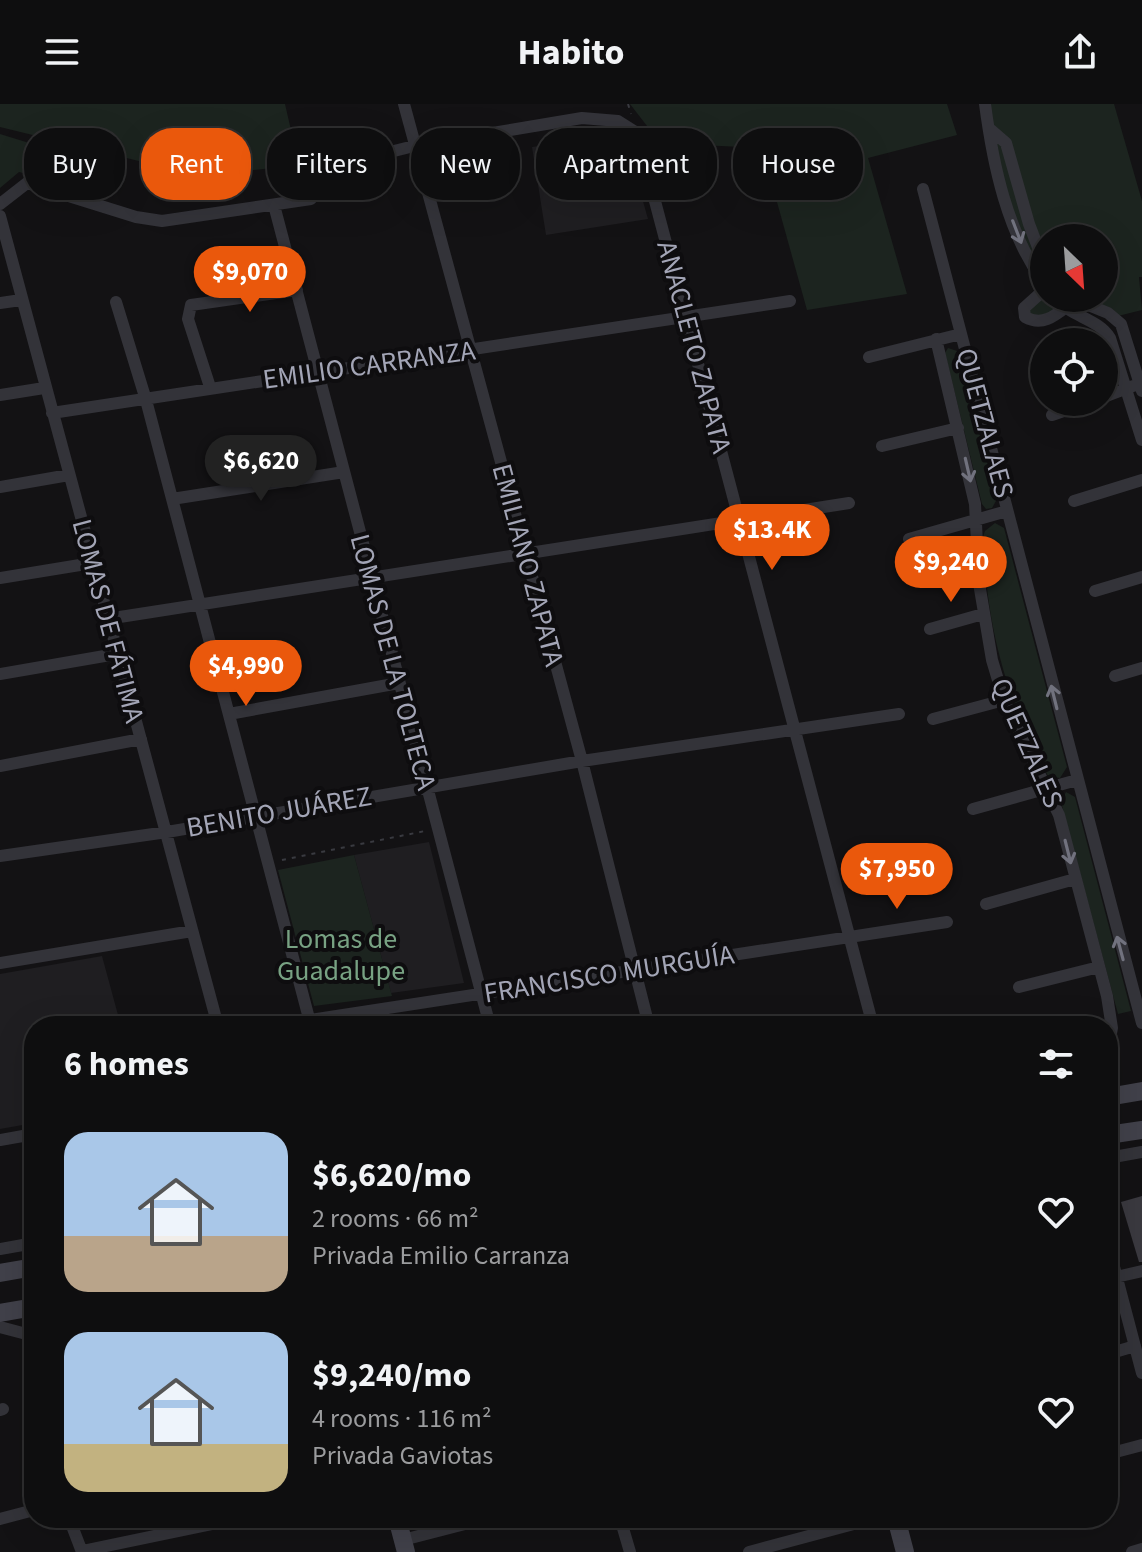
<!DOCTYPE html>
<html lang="en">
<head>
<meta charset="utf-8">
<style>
	body { margin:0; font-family:"Source Sans 3",sans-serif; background:#1c1c1d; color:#f1f3f6; height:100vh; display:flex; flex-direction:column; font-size:30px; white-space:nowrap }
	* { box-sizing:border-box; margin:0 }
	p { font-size:26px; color:#9b9c9e }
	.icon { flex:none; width:44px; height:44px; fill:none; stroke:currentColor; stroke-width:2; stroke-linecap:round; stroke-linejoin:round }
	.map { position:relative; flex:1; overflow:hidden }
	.details { position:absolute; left:24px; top:912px; width:1094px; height:512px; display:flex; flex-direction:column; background:#0e0e0f; border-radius:32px; box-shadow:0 8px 32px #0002,0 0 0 2px #2e2e2f }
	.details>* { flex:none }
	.guide { position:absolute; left:24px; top:24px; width:1094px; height:72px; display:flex; gap:16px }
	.needle { width:52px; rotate:155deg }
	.controls { position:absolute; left:1030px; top:120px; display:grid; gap:16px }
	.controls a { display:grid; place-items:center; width:88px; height:88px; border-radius:50%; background:#0e0e0f; box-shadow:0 8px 32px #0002,0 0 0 2px #2e2e2f; font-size:40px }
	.price { position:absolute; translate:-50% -68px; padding:0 18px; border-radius:28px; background:#ea580c; color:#fff; font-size:26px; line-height:52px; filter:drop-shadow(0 2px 4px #0008) }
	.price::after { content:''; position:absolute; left:50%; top:48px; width:24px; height:18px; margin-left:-12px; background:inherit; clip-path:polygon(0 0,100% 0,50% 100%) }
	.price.on { background:#222; color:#fff }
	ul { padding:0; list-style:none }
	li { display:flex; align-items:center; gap:24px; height:200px; padding:0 40px }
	li span { display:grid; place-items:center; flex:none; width:224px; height:160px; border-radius:24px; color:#555 }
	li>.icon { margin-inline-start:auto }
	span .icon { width:96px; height:96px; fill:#fffc; stroke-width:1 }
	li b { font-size:34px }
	h2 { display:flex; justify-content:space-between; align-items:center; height:96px; padding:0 40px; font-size:34px }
	.pill { padding:0 28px; border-radius:32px; background:#0e0e0f; box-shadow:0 8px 32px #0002,0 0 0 2px #2e2e2f; font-size:28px; line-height:72px }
	.pill.on { background:#ea580c; color:#fff }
	header { display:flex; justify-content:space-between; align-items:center; height:104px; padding:0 40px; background:#0e0e0f; font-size:36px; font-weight:700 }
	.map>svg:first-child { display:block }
	.built { fill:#1f1e21 }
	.green { fill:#1c241f }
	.building { fill:#3a393f }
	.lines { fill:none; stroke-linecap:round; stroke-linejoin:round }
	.path { stroke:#393a40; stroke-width:2; stroke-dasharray:4 6; stroke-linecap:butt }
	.street { stroke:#333339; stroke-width:12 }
	.secondary { stroke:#41414a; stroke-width:18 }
	.oneway { stroke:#71727e }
	.labels { text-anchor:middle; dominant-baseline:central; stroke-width:8; stroke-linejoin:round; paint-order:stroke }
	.street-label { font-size:28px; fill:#a3a5b6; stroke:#0e0d0f }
	.park-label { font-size:28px; fill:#78a283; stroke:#0e0d0f }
</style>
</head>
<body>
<header><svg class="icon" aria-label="menu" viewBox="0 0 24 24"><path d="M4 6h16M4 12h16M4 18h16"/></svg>Habito<svg class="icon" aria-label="share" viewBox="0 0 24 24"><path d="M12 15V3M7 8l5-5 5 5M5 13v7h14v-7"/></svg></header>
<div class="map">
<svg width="1142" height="1448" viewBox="0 0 1142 1448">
	<rect width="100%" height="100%" fill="#131214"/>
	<path class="built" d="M624 30 648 115 546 131 532 43Z
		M429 738 464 879 391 889 354 751Z
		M102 852 121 922H34V1019L0 1025V870Z"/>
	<path class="green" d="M0 0H285L299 61 200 72 0 23Z
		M630 0H947L957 31 868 54 907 190 807 206 762 44 680 40 654 31Z
		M985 0H1114L1142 97V173H1139L1142 206 1114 213 1074 197 1048 215 1023 208 1044 194H1104V134H1044V179L1016 128Z
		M0 30 65 50 52 77 19 68 0 84Z
		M948 244 957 247 997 395 992 404 986 405 982 400 945 249Z
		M995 419 1004 424 1067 663 1060 674 1048 672C1005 592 987 524 983 433L985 427Z
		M1066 688 1075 693 1131 907 1118 910 1061 698Z
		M354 751 392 892 314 902 278 766Z"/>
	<path class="building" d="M1142 1092V1158H1139L1121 1098Z"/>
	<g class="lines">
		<path class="path" d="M628 0 631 10
			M282 756 425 727"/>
		<path class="street" d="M404 0 582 657 649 922
			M985 0C993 61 1007 128 1044 179
			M991 26 1006 39 1029 120 1044 159
			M326 64 414 42 582 14 618 17 637 29 873 922
			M923 85 1142 919
			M0 100 27 79 136 113 162 117 311 95
			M274 101 490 922
			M0 112 218 922
			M1044 186 1024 204 1025 213C1043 223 1056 211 1070 200
			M1056 194C1070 213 1098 214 1110 234L1142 336
			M1071 194 1108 209 1121 220 1142 287
			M116 198 146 296 311 922
			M0 199 21 196
			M936 235 975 400 979 479 992 556 1004 596 1059 711 1107 892 1112 924 1108 945
			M869 253 961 230
			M210 283 188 215 191 201 297 186
			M0 291 44 284
			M1104 293 1133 282
			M52 309 790 197
			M1052 311 1089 298
			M882 342 958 324
			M0 383 69 371
			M172 395 344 368
			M1074 397 1142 376
			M909 435 1007 407
			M0 474 92 459
			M1095 487 1142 473
			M107 515 849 399
			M930 525 983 510
			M0 570 116 550
			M1115 572 1142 564
			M229 610 399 579
			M933 615 1004 596
			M0 662 141 635
			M973 705 1077 676
			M0 752 167 728 582 657 899 610
			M986 800 1075 775
			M0 859 192 827
			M1019 883 1099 863
			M271 922 947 818
			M0 1036 34 1030
			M1108 1054 1142 1048
			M1108 1140 1142 1269
			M0 1145 34 1139
			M1116 1173 1142 1167
			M0 1223 34 1232
			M1108 1250 1135 1242
			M0 1306 3 1305
			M1108 1350 1142 1341
			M69 1414 82 1448
			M620 1414 630 1448
			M0 1415 34 1406
			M403 1436 488 1414
			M82 1447 241 1414
			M749 1448 876 1414
			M1132 1448 1142 1445"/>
		<path class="secondary" d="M1108 993 1142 987
			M1108 1031 1142 1026
			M0 1169 34 1163
			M0 1209 34 1203
			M397 1414 406 1448
			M896 1414 905 1448"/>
	</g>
	<defs><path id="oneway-shaft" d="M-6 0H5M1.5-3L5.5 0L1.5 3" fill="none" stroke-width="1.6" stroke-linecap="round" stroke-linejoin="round" transform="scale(2)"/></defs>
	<g class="oneway">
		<use href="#oneway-shaft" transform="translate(1017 128) rotate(69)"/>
		<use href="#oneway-shaft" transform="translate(968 366) rotate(77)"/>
		<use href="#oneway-shaft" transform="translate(1054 593) rotate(-104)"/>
		<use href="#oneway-shaft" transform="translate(1068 748) rotate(76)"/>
		<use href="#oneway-shaft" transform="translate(1120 844) rotate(-105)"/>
	</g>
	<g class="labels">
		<g class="street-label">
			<text transform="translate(694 243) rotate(75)">ANACLETO ZAPATA</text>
			<text transform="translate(369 261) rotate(-8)">EMILIO CARRANZA</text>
			<text transform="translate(985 319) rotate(75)">QUETZALAES</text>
			<text transform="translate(528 461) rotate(75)">EMILIANO ZAPATA</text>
			<text transform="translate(108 517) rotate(75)">LOMAS DE FÁTIMA</text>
			<text transform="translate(393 558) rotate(75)">LOMAS DE LA TOLTECA</text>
			<text transform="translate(1027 639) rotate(66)">QUETZALES</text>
			<text transform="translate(279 708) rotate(-10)">BENITO JUÁREZ</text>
			<text transform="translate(609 870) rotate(-9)">FRANCISCO MURGUÍA</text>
		</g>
		<g class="park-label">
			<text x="341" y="835">Lomas de<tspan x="341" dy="32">Guadalupe</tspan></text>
		</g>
	</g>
</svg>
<div class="controls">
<a><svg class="needle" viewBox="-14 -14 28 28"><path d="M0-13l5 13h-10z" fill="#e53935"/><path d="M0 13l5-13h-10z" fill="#9b9c9e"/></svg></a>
<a><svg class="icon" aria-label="locate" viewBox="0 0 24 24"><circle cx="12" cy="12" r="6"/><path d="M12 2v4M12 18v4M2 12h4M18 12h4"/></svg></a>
</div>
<b class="price" style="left:250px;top:210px">$9,070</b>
<b class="price on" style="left:261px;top:399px">$6,620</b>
<b class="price" style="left:772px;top:468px">$13.4K</b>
<b class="price" style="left:951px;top:500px">$9,240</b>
<b class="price" style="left:246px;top:604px">$4,990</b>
<b class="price" style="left:897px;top:807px">$7,950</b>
<div class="guide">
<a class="pill">Buy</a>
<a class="pill on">Rent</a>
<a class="pill">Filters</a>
<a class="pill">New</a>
<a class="pill">Apartment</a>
<a class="pill">House</a>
</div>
<section class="details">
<h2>6 homes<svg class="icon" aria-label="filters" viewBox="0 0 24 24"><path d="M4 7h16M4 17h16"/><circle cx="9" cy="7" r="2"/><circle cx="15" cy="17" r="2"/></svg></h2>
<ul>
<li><span style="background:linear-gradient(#a9c7e8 65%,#b9a48a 0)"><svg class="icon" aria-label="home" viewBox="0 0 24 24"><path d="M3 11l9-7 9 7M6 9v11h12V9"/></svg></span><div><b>$6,620/mo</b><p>2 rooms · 66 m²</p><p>Privada Emilio Carranza</p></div><svg class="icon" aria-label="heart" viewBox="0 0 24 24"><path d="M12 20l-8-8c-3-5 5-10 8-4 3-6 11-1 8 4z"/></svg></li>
<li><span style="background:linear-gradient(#a9c7e8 70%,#c2b280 0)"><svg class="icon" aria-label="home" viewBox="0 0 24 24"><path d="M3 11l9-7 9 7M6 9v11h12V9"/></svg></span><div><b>$9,240/mo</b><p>4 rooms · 116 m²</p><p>Privada Gaviotas</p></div><svg class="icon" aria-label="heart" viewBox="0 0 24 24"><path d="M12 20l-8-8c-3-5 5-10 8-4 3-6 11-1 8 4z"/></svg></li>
</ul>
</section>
</div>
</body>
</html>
